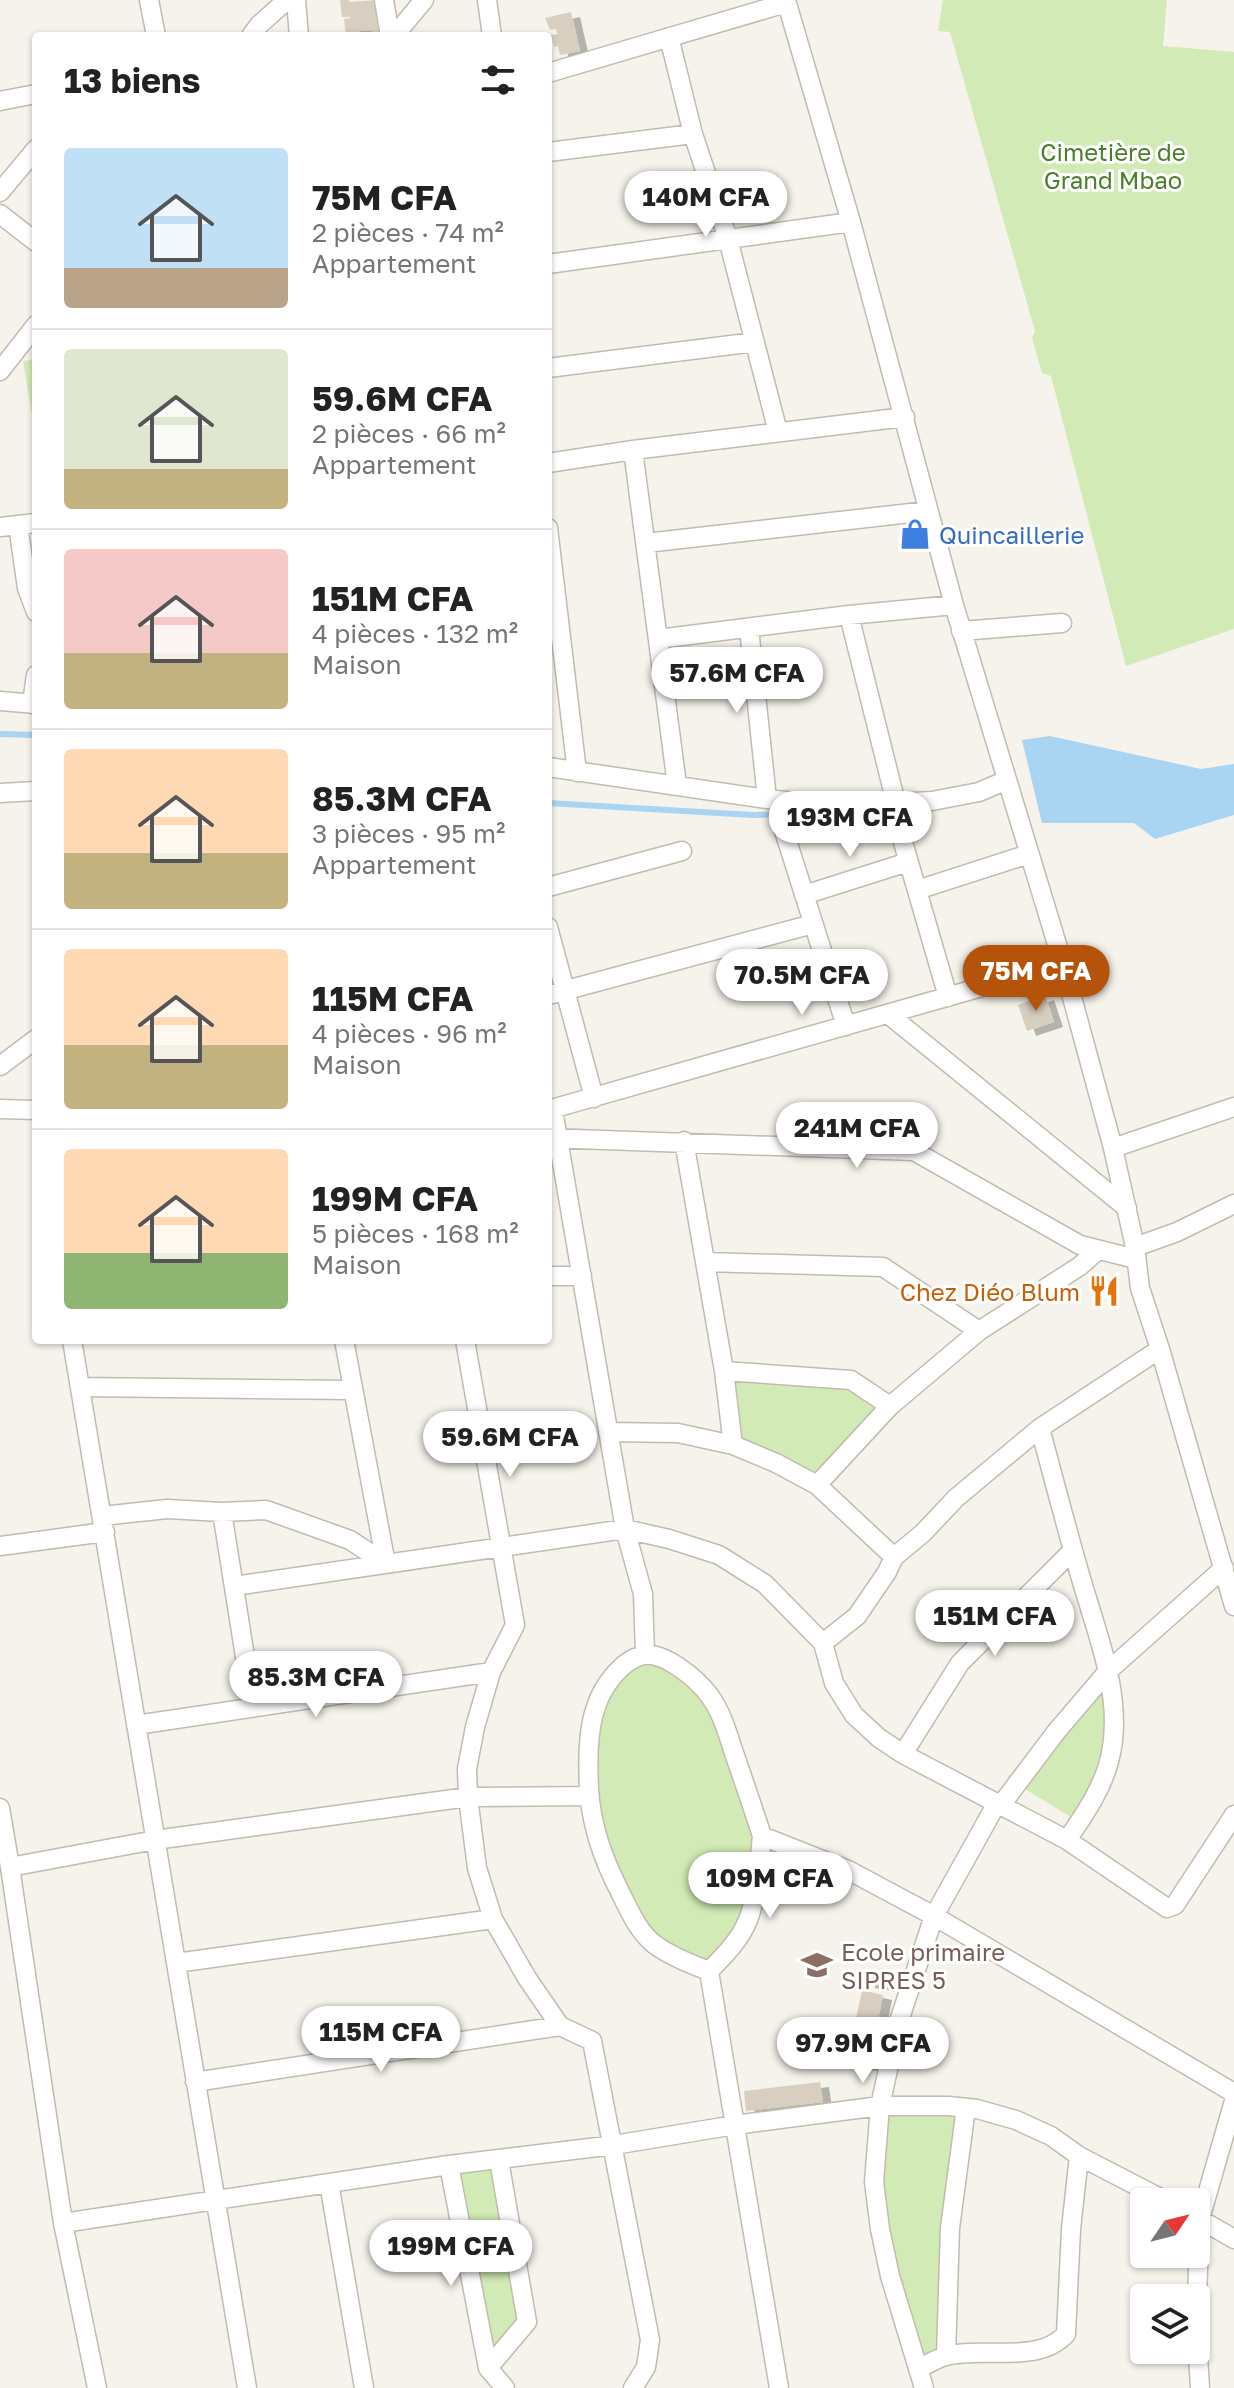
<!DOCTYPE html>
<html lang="fr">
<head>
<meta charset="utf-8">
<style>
	body { margin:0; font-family:"Golos Text",sans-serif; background:#f2f2f2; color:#222; height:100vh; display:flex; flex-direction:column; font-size:30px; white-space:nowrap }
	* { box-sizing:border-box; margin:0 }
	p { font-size:26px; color:#767676 }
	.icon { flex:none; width:44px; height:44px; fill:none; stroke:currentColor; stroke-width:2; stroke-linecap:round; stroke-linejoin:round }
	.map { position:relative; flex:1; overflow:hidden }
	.sheet { position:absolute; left:32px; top:32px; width:520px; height:1312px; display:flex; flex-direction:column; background:#fff; border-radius:8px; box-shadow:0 2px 6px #0004 }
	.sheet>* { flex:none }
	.needle { width:52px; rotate:55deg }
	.controls { position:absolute; left:1130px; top:2188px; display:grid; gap:16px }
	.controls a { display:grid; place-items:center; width:80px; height:80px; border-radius:8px; background:#fff; box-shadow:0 2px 6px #0004; font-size:40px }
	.price { position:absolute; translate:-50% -68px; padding:0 18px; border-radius:28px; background:#fff; color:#222; font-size:26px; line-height:52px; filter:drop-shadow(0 2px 4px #0008) }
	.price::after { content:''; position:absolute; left:50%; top:48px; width:24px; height:18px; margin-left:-12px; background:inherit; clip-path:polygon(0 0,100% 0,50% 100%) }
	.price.active { background:#b45309; color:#fff }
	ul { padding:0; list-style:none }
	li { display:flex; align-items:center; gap:24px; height:200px; padding:0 32px }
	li+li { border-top:2px solid #e0e0e0 }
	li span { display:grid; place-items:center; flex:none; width:224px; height:160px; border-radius:8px; color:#555 }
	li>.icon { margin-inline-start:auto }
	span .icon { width:96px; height:96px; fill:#fffc; stroke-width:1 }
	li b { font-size:34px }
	h2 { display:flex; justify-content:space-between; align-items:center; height:96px; padding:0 32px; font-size:34px }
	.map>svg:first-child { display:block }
	.green { fill:#d2eab5 }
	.water { fill:#a9d4f2 }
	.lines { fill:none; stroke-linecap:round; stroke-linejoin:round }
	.stream { stroke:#a9d4f2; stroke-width:6 }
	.building { fill:#d8cfc1; filter:url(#shadow) }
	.minor-casing { stroke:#c2bbae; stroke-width:21 }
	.minor { stroke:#fff; stroke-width:18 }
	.labels { text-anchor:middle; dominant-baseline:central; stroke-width:6; stroke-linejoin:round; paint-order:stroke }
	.park-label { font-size:24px; fill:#4a7f2a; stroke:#fff }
	.shop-label { font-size:24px; fill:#366cbe; stroke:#fff; text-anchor:start }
	.food-label { font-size:24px; fill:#c56008; stroke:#fff; text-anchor:end }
	.education-label { font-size:24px; fill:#785e54; stroke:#fff; text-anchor:start }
</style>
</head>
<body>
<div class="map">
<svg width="1234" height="2388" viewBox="0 0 1234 2388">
	<defs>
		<filter id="shadow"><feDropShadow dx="9" dy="5" stdDeviation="0" flood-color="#0004"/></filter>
	</defs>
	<rect width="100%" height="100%" fill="#f6f3ec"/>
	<path class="green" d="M943 0H1167L1163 46 1234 52V629L1126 666 1051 376 1042 373 1032 338 1035 331 950 32 938 31Z
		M36 359V440L23 361Z
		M726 1379 849 1385 887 1406 817 1482 732 1441Z
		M646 1656 688 1674 724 1716 761 1836 746 1920 705 1967 657 1941 602 1864 588 1736 612 1681Z
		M1102 1671 1109 1755 1079 1822 1007 1778Z
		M879 2110 966 2111 943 2347 914 2365 876 2182Z
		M499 2161 526 2323 485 2366 450 2170Z"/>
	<path class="water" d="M1050 736 1201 769 1234 764V815L1155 839 1134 823H1042L1022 740Z"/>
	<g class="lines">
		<path class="stream" d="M0 734 36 735
			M548 803 752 815 820 813"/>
	</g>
	<path class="building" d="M340 0H349V2L378 0 381 36H373L372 30 359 31 360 36H346L344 19 365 16 342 17Z
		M571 12 580 51 560 55 558 46 554 47 551 35 557 34 556 29 550 30 545 18Z
		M1045 995 1054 1022 1027 1031 1018 1005Z
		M867 1973 886 1976 884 1986 866 1983Z
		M862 1990 883 1995 869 2066 847 2062Z
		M820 2082 823 2102 746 2111 744 2091Z"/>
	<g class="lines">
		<defs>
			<path id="minor" d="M149 0 156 36
				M296 0 299 36
				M384 0 390 36
				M487 0 492 36
				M786 0 851 222 954 605 1063 964 1113 1148 1135 1247 1140 1288 1160 1349 1234 1606
				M251 36 259 25 287 0
				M394 36 424 0
				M669 37 693 134 728 239 778 432
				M548 73 786 3
				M0 101 36 94
				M548 152 693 134
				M0 192 36 149
				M0 214 36 242
				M548 264 851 222
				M548 368 755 342
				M0 371 36 325
				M633 450 677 785
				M548 463 633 450 905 417
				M18 525 27 588 36 612
				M0 527 36 523
				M548 528 577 772
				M646 543 928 511
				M849 615 896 803
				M749 628 767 799
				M961 631 1062 623
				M658 639 849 615 954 605
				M0 701 36 704
				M32 704 36 675
				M548 767 767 799 833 806 932 801 979 792 1007 780
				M0 793 36 791
				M898 825 948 997
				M783 828 846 1026
				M548 887 682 851
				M917 890 1029 854
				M804 895 908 862
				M548 927 594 1098
				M548 995 813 924
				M888 1014 1127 1208
				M0 1066 36 1039
				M0 1109 36 1110
				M548 1110 1063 964
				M553 1110 625 1529 643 1594 645 1655
				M548 1138 914 1151 1080 1245 1136 1259
				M684 1141 724 1371 733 1445
				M1113 1148 1234 1107
				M1135 1247 1177 1232 1234 1204
				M705 1262 883 1267 979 1331
				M548 1276H582
				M72 1340 247 2388
				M344 1340 386 1564
				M465 1340 515 1625 491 1672 475 1727 467 1769 468 1797 477 1868 493 1919 527 1978 560 2026 592 2041 650 2340 646 2367 633 2388
				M724 1371 851 1380 890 1406
				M80 1387 353 1390
				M1040 1428C1053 1477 1066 1526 1080 1575 1096 1632 1123 1694 1111 1753 1105 1785 1085 1814 1067 1840
				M608 1432 678 1433 733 1445 776 1463 817 1485 894 1557
				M817 1485 890 1406 979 1331 1080 1266 1098 1250
				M222 1512 253 1707
				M102 1516 167 1509 222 1512 266 1510 350 1540 386 1564
				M0 1546 105 1532
				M234 1586 625 1529 669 1539 719 1555 765 1584 823 1643 834 1683 854 1715 879 1738 903 1754 1067 1840 1167 1908 1175 1905 1234 1815
				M823 1643 857 1616 887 1572 894 1557 923 1533 956 1498 1040 1428 1160 1349
				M136 1725 491 1672
				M903 1754 960 1663 1073 1550
				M1001 1805 1056 1732 1108 1671 1224 1568
				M0 1808 10 1867
				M176 1963 493 1919
				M709 1971C690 1964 670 1956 654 1944 638 1931 630 1912 621 1894 604 1861 592 1829 589 1791 588 1765 587 1731 596 1707 602 1687 622 1659 644 1655 665 1652 697 1679 709 1695 721 1711 727 1731 733 1750 743 1779 753 1808 762 1836L848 1870 934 1916 1234 2093
				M709 1971 779 2388
				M709 1971C724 1956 740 1940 748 1920 758 1894 759 1863 762 1836
				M195 2082 560 2026
				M449 2165 488 2368 505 2388
				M329 2183 364 2388
				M1196 2217 1234 2239
				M63 2223 449 2165 614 2145 735 2125 880 2106H949L977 2109 1016 2120 1051 2136 1079 2156 1168 2202
				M946 2356 950 2228 966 2108
				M488 2368 527 2322 499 2160
				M918 2369C927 2365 937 2358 946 2356 983 2346 1038 2365 1066 2334L1071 2229 1079 2156
				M97 2388 63 2223 10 1867 155 1840 468 1797 590 1796
				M924 2388 890 2276 880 2229 874 2182 880 2106 898 2024 934 1916 997 1803
				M1200 2388 1196 2323 1200 2219 1234 2101"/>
		</defs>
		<use href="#minor" class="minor-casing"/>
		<use href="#minor" class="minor"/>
	</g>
	<defs>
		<symbol id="shop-bare" viewBox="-9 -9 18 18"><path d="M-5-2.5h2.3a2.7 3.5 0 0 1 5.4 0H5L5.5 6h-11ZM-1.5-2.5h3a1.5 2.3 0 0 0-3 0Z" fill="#3f7fe0" stroke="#fff" stroke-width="2.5" paint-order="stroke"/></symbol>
		<symbol id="restaurant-bare" viewBox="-9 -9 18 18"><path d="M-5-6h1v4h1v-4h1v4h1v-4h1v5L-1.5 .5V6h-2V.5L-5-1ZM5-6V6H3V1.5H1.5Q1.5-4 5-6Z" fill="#e8710a" stroke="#fff" stroke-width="2.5" paint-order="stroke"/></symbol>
		<symbol id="school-bare" viewBox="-9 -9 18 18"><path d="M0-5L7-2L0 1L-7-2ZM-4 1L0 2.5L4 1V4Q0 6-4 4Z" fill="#8d6e63" stroke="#fff" stroke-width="2.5" paint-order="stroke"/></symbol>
	</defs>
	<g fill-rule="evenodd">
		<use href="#shop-bare" x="893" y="512" width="44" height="44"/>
		<use href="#restaurant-bare" x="1082" y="1269" width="44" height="44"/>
		<use href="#school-bare" x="795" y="1943" width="44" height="44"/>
	</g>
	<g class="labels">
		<g class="park-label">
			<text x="1113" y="151">Cimetière de<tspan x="1113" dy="28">Grand Mbao</tspan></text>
		</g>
		<g class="shop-label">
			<text x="939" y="534">Quincaillerie</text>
		</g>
		<g class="food-label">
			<text x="1080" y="1291">Chez Diéo Blum</text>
		</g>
		<g class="education-label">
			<text x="841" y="1951">Ecole primaire<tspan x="841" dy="28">SIPRES 5</tspan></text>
		</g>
	</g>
</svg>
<div class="controls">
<a><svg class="needle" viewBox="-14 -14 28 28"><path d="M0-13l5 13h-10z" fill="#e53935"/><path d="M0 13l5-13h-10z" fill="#767676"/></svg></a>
<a><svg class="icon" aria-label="layers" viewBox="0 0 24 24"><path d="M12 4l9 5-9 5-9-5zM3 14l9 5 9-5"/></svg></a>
</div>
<b class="price" style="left:706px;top:239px">140M CFA</b>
<b class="price" style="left:737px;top:715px">57.6M CFA</b>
<b class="price" style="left:850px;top:859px">193M CFA</b>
<b class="price active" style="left:1036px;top:1013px">75M CFA</b>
<b class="price" style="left:802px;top:1017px">70.5M CFA</b>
<b class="price" style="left:857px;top:1170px">241M CFA</b>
<b class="price" style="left:510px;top:1479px">59.6M CFA</b>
<b class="price" style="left:995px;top:1658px">151M CFA</b>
<b class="price" style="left:316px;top:1719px">85.3M CFA</b>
<b class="price" style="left:770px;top:1920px">109M CFA</b>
<b class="price" style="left:381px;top:2074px">115M CFA</b>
<b class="price" style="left:863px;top:2085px">97.9M CFA</b>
<b class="price" style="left:451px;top:2288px">199M CFA</b>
<section class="sheet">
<h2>13 biens<svg class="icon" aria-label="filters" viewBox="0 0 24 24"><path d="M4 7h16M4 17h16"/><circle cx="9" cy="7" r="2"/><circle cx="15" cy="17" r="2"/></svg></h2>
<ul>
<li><span style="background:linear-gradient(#bfe0f5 75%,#b9a48a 0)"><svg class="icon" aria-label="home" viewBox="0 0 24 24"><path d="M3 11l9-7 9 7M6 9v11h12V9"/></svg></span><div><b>75M CFA</b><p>2 pièces · 74 m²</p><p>Appartement</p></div></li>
<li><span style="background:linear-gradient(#dfe7d0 75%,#c2b280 0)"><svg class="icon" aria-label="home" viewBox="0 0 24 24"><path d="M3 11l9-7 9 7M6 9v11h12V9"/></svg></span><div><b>59.6M CFA</b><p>2 pièces · 66 m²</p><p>Appartement</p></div></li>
<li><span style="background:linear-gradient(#f6c9c9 65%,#c2b280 0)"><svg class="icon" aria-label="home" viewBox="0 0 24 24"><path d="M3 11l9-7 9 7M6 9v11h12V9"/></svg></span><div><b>151M CFA</b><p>4 pièces · 132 m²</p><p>Maison</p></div></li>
<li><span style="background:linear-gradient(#ffd9b3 65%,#c2b280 0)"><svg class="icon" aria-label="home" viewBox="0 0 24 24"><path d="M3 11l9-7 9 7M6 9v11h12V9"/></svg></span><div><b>85.3M CFA</b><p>3 pièces · 95 m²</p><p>Appartement</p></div></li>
<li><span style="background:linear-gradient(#ffd9b3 60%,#c2b280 0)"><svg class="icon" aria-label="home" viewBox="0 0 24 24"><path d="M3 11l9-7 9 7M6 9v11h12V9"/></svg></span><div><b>115M CFA</b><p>4 pièces · 96 m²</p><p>Maison</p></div></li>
<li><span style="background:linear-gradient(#ffd9b3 65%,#8fb573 0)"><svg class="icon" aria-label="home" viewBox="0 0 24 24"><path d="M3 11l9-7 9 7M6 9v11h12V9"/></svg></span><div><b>199M CFA</b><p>5 pièces · 168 m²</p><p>Maison</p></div></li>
</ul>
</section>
</div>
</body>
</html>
